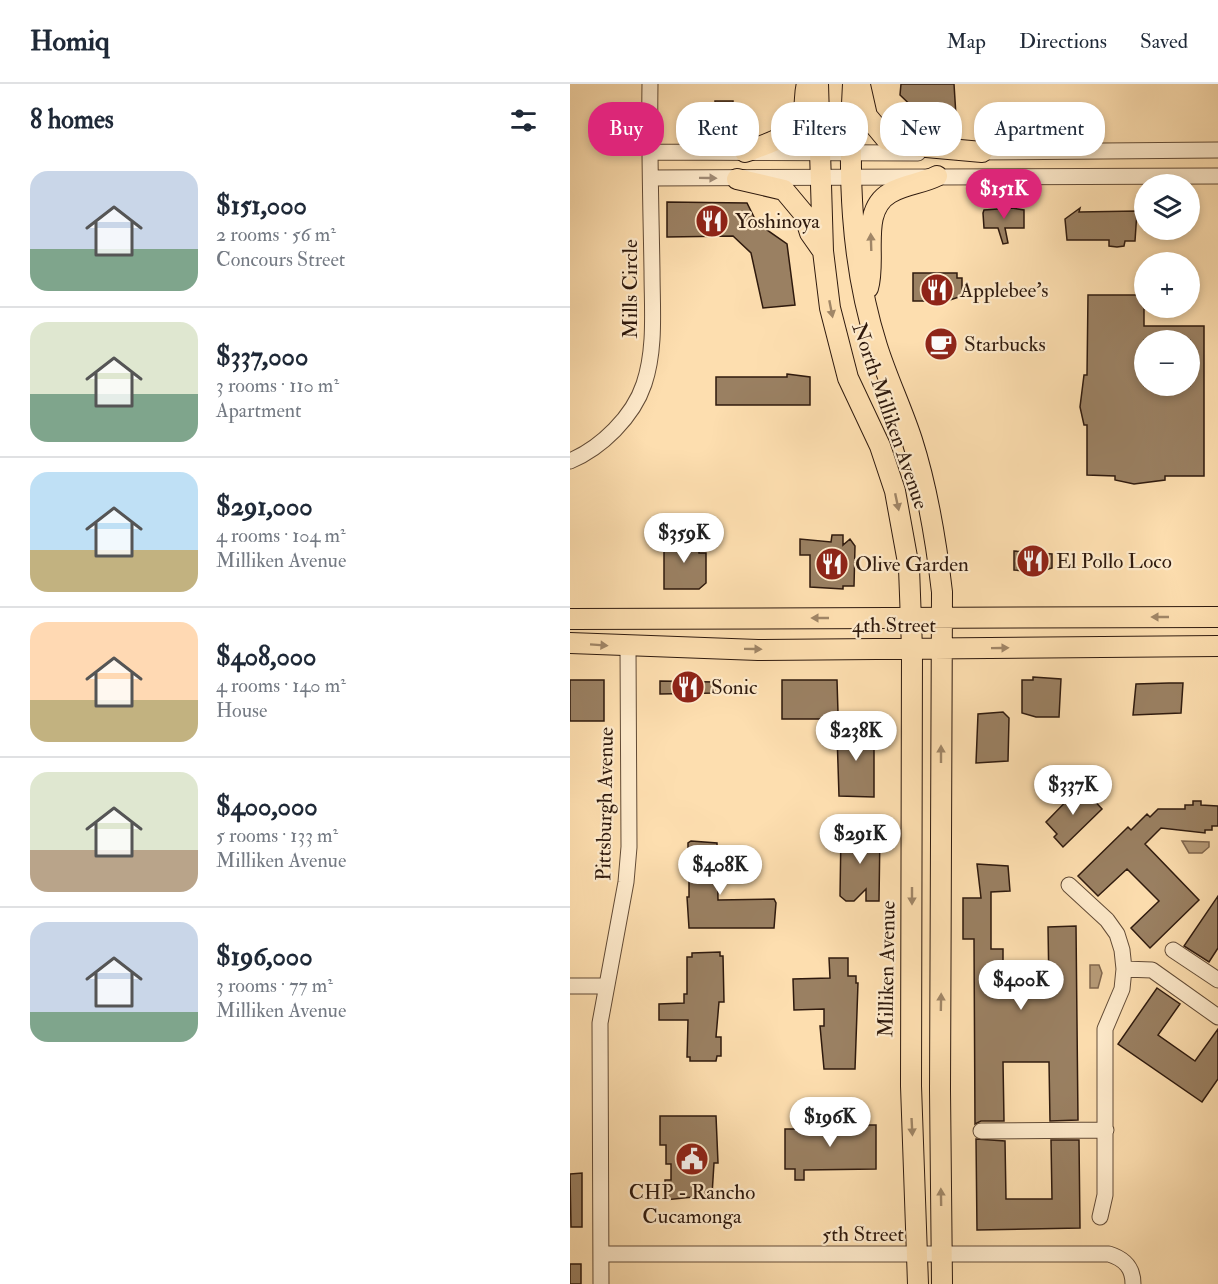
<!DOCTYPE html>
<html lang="en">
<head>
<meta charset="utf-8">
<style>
	body { margin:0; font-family:"IM FELL Double Pica",serif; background:#f2f2f3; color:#1f2937; height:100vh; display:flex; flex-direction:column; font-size:22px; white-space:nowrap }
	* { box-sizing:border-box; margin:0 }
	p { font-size:20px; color:#747a83 }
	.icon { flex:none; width:33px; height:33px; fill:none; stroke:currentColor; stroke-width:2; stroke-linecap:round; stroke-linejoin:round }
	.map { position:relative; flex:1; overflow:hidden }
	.drawer { display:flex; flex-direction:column; background:#fff; width:570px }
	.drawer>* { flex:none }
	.hud { position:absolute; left:18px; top:18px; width:540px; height:54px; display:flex; gap:12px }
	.tools { position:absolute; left:564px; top:90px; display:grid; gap:12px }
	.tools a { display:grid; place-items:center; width:66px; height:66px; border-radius:50%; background:#fff; box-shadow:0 3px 9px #0003; font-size:30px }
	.price { position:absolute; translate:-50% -51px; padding:0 14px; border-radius:21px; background:#fff; color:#222; font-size:20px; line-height:39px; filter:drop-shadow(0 2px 3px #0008) }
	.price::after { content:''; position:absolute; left:50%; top:36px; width:18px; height:14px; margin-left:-9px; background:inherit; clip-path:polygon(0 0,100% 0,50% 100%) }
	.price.current { background:#db2777; color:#fff }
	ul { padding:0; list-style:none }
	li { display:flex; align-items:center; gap:18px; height:150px; padding:0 30px }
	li+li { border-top:2px solid #e0e1e3 }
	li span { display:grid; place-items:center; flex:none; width:168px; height:120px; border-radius:18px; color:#555 }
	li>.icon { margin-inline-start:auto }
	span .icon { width:72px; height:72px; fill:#fffc; stroke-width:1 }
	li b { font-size:26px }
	h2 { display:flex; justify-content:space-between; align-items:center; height:72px; padding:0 30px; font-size:26px }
	.tag { padding:0 21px; border-radius:24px; background:#fff; box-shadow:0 3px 9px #0003; font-size:21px; line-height:54px }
	.tag.current { background:#db2777; color:#fff }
	header { display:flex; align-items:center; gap:36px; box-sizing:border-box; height:84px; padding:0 30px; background:#fff; border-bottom:2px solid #e0e1e3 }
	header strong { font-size:28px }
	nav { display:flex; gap:33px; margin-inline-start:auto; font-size:21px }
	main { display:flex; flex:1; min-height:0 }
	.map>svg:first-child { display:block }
	.water { fill:#b79b78; stroke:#81674e; stroke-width:1.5 }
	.building { fill:#9a8062; stroke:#2f1a0e; stroke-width:1.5; fill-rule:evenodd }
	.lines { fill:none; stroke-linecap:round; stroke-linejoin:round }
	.minor-casing { stroke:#624b36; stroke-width:17 }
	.major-casing { stroke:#2f1a0e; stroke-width:22 }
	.minor { stroke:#feeacb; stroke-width:15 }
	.major { stroke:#fddeaf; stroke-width:20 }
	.oneway { fill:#a18c76 }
	.oneway2 { fill:#a08667 }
	.labels { text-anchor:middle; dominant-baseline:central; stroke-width:4.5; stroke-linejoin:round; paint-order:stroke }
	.poi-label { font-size:21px; fill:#2f1a0e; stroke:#feeacb; text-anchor:start }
	.street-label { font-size:21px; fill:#2f1a0e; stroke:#feeacb }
</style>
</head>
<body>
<header>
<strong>Homiq</strong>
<nav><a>Map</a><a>Directions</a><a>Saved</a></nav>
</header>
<main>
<section class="drawer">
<h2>8 homes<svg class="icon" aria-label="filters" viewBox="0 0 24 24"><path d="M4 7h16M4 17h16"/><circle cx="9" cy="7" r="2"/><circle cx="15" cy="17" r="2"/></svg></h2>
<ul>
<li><span style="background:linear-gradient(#c9d6e8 65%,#7fa58c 0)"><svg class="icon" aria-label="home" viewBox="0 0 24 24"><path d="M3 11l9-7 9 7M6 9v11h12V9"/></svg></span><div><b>$151,000</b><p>2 rooms · 56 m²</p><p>Concours Street</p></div></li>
<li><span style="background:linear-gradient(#dfe7d0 60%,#7fa58c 0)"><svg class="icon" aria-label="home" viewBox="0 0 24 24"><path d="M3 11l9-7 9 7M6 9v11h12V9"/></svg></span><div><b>$337,000</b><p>3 rooms · 110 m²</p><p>Apartment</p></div></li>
<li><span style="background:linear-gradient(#bfe0f5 65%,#c2b280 0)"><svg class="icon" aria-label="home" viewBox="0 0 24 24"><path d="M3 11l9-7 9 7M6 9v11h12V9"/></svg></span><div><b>$291,000</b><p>4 rooms · 104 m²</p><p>Milliken Avenue</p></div></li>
<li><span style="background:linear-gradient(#ffd9b3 65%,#c2b280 0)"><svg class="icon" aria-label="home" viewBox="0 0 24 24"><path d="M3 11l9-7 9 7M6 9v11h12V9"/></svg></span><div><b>$408,000</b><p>4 rooms · 140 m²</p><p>House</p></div></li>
<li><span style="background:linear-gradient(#dfe7d0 65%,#b9a48a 0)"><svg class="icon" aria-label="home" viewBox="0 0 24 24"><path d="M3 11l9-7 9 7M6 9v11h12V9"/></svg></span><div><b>$400,000</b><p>5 rooms · 133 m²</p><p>Milliken Avenue</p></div></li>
<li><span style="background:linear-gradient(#c9d6e8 75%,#7fa58c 0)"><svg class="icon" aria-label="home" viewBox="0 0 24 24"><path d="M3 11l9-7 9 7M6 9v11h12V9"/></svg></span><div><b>$196,000</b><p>3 rooms · 77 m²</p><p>Milliken Avenue</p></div></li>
</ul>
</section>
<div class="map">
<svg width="648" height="1200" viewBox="0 0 648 1200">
	<rect width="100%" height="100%" fill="#fddeaf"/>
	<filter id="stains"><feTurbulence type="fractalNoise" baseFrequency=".00333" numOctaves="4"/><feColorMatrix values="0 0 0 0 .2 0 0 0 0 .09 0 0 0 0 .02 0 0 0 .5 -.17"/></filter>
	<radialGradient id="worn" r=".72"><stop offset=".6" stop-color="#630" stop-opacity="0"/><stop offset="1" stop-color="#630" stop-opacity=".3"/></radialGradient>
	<path class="water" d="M612 757 639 758V763L632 769H619Z
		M520 881H529L532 889 528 904H520Z"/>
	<path class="building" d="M331 0H384L386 32 351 31 330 11Z
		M145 17H163V23H170V36L162 38V43L126 42V25H145Z
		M97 118 177 119 187 139 217 160 225 221 193 224 181 169 163 152 97 153Z
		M442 124 454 126V144H435L438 159 433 160 428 144H414L413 129 414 126Z
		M510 124 509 128 567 127 565 157H555L554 162 547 163 539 162V156H497L495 135Z
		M343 189H387V194H392V212L377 217H343Z
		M518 211H574V242H634V392H595V396L564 400 545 396V392L517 391V341H514L510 323 514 291H517ZM574 256H620V302H574Z
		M358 256H385V265H380V269H358Z
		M217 290 240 293V321H146V293H217Z
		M262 451H273V461L280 455 285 462 284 502H273V505L240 503V471H230V455L261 458Z
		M101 452H129V469H136V499L129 505H94V464H98Z
		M444 467 482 470V484L469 488 444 486Z
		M463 593 491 595 489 633H466L452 629V596H463Z
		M0 596H34V637H0Z
		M212 596H267L268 629 262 635H212Z
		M90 597 145 598V609L90 610Z
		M599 599H613L611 629 563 631 566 600Z
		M433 628 439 634 438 677 406 679 408 630Z
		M273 644 304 645V713L269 712 267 650Z
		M511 702 532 725 493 763 484 753 487 750 476 738Z
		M623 717H631V721L648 722V742H642V746H635V749L591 744 575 760 629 816 580 864 561 844 589 817 557 785 528 812 508 792 558 743 561 746 577 730 580 733 588 725H615V721H623Z
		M310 747 309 817H296V805L284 817H276L270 812 271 748Z
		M121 757 147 759 148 816 204 815 206 819 204 844H119L117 813H119V783H115V774H118V759Z
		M407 780 438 782 440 807 421 808V865H433V906L479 905 478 843 506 842 508 1036 480 1037 479 978H433L434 1037H411L405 1040 404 855H393V814H411Z
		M648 812V864L639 878 614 862Z
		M150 868V872H153L154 918H149L146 953H151V972H147L146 977H120V973H117L118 936H89V920L114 919V910H117V873H122V869Z
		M259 874H278V892H286V899H288L285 985H254L250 942H254V925L224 926 223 895 260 894Z
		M587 904 610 920 588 951 625 977 648 945V995L632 1018 548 960Z
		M90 1032H146L148 1079H144L142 1111 95 1116V1096H101V1080H96V1061H90Z
		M238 1038H250V1041H306V1085L234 1086V1096H225V1085H215V1045H234L238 1043Z
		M406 1055 435 1057 436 1115H482L481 1056H509L510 1144 407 1146Z
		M12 1089V1143H1L0 1090Z
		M0 1180H11V1200H0Z"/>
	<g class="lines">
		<defs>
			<path id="minor" d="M81 68 348 69
				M402 68 648 66
				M81 94 648 92
				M0 377C31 364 63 333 74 300 86 264 82 224 82 187 81 125 79 62 80 0
				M499 801 537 836 547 850 552 866 554 885 552 905 535 945V1111L530 1133
				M603 866 648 896
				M554 885 582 886 648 933
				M0 902H36
				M411 1047 536 1046
				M31 1170H539C555 1175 563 1184 563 1200
				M31 1200 30 939 56 798 59 763 58 563"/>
			<path id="major" d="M248 0 253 167 260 224 278 294 310 362 325 407 339 484 342 565 341 1002 348 1200
				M283 0C278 88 280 177 307 262 317 294 332 325 342 356 358 406 366 456 372 508L370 1006 372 1200
				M290 1 297 32 317 56 334 61 412 68
				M175 68C199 59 223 54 233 28 236 19 234 9 237 0
				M167 95 214 106 234 130 240 149 252 166
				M298 204C307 175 289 127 320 109 335 100 351 100 367 92
				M0 535 648 533
				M0 559 188 566 648 562"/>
		</defs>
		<use href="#minor" class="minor-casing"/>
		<use href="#major" class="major-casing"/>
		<use href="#minor" class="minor"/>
		<use href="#major" class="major"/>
	</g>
	<defs><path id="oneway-solid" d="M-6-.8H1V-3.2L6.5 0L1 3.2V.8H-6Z" transform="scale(1.5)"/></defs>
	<use class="oneway" href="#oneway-solid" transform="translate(138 94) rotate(1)"/>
	<g class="oneway2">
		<use href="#oneway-solid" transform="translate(301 158) rotate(-92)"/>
		<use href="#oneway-solid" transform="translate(261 225) rotate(79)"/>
		<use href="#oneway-solid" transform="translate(327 418) rotate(78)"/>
		<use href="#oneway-solid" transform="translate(590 533) rotate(-180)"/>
		<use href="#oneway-solid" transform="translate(250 534) rotate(-180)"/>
		<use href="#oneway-solid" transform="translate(29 561) rotate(4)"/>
		<use href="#oneway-solid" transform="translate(430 564) rotate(-1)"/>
		<use href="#oneway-solid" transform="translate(183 565) rotate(1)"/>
		<use href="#oneway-solid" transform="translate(371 670) rotate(-90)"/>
		<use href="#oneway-solid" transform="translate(342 812) rotate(90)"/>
		<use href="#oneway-solid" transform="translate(371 918) rotate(-89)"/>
		<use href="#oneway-solid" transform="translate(342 1043) rotate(87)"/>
		<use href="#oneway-solid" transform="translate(371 1113) rotate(-91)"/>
	</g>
	<defs>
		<symbol id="restaurant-disc" viewBox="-11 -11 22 22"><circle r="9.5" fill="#8f2418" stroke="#feeacb"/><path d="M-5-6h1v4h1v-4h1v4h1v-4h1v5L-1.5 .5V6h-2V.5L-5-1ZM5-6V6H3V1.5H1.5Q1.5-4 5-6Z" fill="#fff"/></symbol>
		<symbol id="cafe-disc" viewBox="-11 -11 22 22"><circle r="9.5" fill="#8f2418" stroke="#feeacb"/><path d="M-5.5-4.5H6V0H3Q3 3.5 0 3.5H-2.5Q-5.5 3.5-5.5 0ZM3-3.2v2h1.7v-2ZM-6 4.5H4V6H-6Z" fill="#fff"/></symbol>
		<symbol id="civic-disc" viewBox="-11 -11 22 22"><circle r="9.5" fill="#8f2418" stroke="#feeacb"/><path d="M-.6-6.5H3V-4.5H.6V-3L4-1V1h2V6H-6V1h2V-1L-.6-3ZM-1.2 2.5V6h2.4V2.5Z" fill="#fff"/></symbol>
	</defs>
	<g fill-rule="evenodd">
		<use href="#restaurant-disc" x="123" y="118" width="38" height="38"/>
		<use href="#restaurant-disc" x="348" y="187" width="38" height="38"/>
		<use href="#cafe-disc" x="352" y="241" width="38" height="38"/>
		<use href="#restaurant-disc" x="444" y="458" width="38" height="38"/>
		<use href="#restaurant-disc" x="243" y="461" width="38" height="38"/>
		<use href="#restaurant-disc" x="99" y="584" width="38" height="38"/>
		<use href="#civic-disc" x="103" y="1056" width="38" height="38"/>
	</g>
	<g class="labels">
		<g class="poi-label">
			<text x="165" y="137">Yoshinoya</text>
			<text x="390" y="206">Applebee's</text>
			<text x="394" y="260">Starbucks</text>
			<text x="486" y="477">El Pollo Loco</text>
			<text x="285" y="480">Olive Garden</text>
			<text x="141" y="603">Sonic</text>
			<text x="122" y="1108" text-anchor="middle">CHP - Rancho<tspan x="122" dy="24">Cucamonga</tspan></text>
		</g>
		<g class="street-label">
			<text transform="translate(60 205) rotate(-90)">Mills Circle</text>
			<text transform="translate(320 332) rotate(71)">North Milliken Avenue</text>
			<text x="324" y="541">4th Street</text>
			<text transform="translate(35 720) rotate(-89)">Pittsburgh Avenue</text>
			<text transform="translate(317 885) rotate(-89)">Milliken Avenue</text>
			<text x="293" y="1150">5th Street</text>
		</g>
	</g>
	<rect width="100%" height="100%" filter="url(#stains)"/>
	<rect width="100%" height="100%" fill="url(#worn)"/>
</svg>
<div class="tools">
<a><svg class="icon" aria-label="layers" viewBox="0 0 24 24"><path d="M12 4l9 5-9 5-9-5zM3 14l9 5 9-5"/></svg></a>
<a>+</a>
<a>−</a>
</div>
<b class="price current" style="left:434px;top:136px">$151K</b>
<b class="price" style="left:114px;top:480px">$359K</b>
<b class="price" style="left:286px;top:678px">$238K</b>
<b class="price" style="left:503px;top:732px">$337K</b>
<b class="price" style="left:290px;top:781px">$291K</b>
<b class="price" style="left:150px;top:812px">$408K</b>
<b class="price" style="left:451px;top:927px">$400K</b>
<b class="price" style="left:260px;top:1064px">$196K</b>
<div class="hud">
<a class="tag current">Buy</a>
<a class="tag">Rent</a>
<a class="tag">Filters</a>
<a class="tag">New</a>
<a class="tag">Apartment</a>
</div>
</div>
</main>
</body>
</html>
